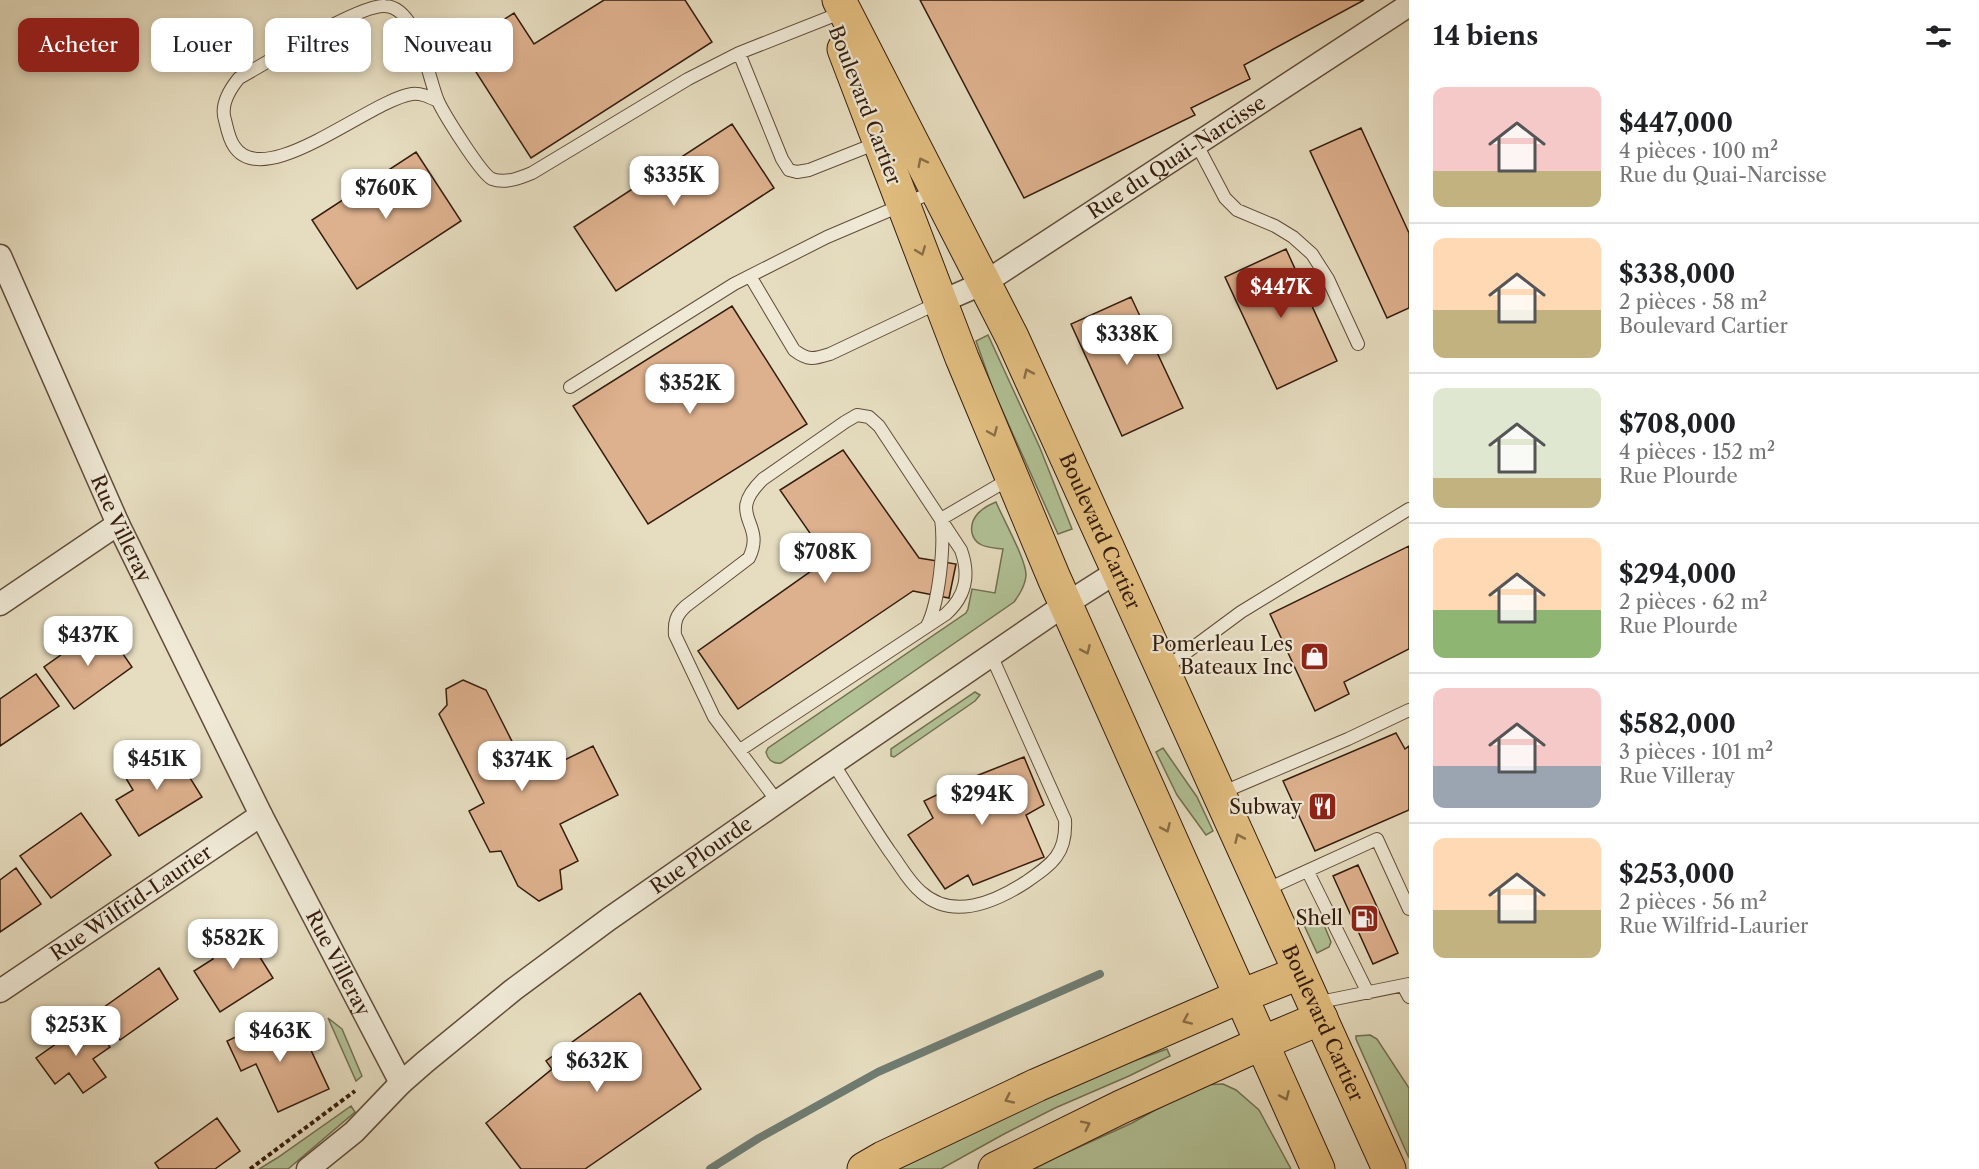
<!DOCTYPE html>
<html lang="fr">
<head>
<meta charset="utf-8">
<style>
	body { margin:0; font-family:"Libre Caslon Text",serif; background:#f2f2f2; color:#202124; height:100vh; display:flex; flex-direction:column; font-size:22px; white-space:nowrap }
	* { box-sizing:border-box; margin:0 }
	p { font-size:20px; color:#757577 }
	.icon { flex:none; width:33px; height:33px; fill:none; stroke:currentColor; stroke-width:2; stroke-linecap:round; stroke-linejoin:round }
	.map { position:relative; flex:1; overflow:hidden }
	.drawer { display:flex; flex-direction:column; background:#fff; width:570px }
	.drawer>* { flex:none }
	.banner { position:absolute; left:18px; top:18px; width:570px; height:54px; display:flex; gap:12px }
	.price { position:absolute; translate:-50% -51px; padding:0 14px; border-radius:12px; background:#fff; color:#222; font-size:20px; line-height:39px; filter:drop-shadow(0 2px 3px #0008) }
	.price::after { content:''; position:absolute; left:50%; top:36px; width:18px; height:14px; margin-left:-9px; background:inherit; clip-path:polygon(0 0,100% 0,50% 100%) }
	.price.selected { background:#8f2418; color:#fff }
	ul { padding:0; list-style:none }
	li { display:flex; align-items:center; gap:18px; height:150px; padding:0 24px }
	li+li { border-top:2px solid #e0e0e0 }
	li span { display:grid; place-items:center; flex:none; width:168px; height:120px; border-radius:12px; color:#555 }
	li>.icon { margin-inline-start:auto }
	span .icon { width:72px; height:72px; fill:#fffc; stroke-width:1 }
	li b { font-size:26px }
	h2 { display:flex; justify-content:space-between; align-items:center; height:72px; padding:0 24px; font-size:26px }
	.chip { padding:0 21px; border-radius:12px; background:#fff; box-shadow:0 3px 9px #0003; font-size:21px; line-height:54px }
	.chip.selected { background:#8f2418; color:#fff }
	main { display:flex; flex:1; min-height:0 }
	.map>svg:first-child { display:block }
	.green { fill:#b1c296; stroke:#737052; stroke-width:1.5 }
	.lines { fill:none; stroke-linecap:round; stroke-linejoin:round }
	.stream { stroke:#6f7c71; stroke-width:8 }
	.building { fill:#deb18e; stroke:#351d0d; stroke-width:1.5 }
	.service-casing { stroke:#614d3a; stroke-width:14 }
	.minor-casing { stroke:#614d3a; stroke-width:25 }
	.primary-casing { stroke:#351d0d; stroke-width:35 }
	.motorway-casing { stroke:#351d0d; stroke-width:35 }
	.path { stroke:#351d0d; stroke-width:4; stroke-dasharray:4.5 3; stroke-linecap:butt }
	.service { stroke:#efe9d6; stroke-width:12 }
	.minor { stroke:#efe9d6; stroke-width:22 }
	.primary { stroke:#e3be80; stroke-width:33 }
	.motorway { stroke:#e3be80; stroke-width:33 }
	.oneway { stroke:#8c6e46 }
	.labels { text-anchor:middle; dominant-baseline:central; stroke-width:4.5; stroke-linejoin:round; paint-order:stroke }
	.street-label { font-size:20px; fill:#351d0d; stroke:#efe9d6 }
	.poi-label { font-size:20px; fill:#351d0d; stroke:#efe9d6; text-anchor:end }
</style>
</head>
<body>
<main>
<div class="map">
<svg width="1409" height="1169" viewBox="0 0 1409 1169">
	<rect width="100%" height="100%" fill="#e6ddc0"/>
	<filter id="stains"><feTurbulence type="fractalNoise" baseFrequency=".00333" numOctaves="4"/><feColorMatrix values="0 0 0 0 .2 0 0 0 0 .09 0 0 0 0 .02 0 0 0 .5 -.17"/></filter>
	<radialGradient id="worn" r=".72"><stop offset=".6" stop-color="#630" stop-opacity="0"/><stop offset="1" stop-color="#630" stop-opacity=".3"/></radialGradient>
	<path class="green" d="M988 335 1040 448 1072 529 1058 534 994 392 976 341Z
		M996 502C1003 519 1027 561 1026 576 1025 586 1020 594 1014 602L781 763C772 764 768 760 766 752L768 748 966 613 968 609 972 589 995 593 1003 549C996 548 986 548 980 544 976 542 973 537 972 533 969 517 983 507 996 502Z
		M975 692 980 695 975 701 894 757 891 756V749Z
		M1163 748 1197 797 1213 831 1206 835 1177 795 1156 752Z
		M1316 918 1322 920 1331 942 1329 947 1317 953 1303 923Z
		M328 1018 342 1029 362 1076 356 1081Z
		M1370 1035 1377 1039 1409 1088V1158L1356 1039V1036Z
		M1167 1049 1170 1056 1129 1076 1055 1108 1004 1134 941 1169H896L921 1154 1111 1069Z
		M1223 1084 1236 1090 1259 1110 1291 1169H1034L1057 1157 1132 1123 1200 1085Z
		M351 1106 355 1112 288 1169H259L277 1158Z"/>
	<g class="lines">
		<path class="stream" d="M710 1169 759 1138 878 1072 1100 974"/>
	</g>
	<path class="building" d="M604 0H685L712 42 531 158 460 47 514 13 534 44Z
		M920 0H1364L1244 65 1250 79 1191 108 1195 115 1024 198Z
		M732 124 774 188 616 291 574 227Z
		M1361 128 1409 233V308L1387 318 1310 151Z
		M416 152 461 221 357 289 312 220Z
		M1286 249 1337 361 1277 389 1225 277Z
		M1131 297 1183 408 1122 436 1071 324Z
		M732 306 807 424 648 524 573 406Z
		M843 450 919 558 956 564 949 598 913 591 738 709 698 651 828 559 780 490Z
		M1409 546V649L1344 682 1349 694 1315 711 1270 614Z
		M103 625 132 667 74 709 44 667Z
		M36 674 59 706 0 746V699Z
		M463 680 486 690 530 777 593 746 618 795 560 824 578 861 560 870 562 889 539 901 518 886 501 851 490 852 469 811 484 803 439 714 447 705 446 689Z
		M1396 733 1405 749 1409 746V810L1315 851 1283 781Z
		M170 746 202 797 139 836 116 800 133 790 124 775Z
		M1024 757 1044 805 1026 815 1044 857 973 885 968 875 945 889 908 835 933 818 924 801 976 776Z
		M81 813 111 855 51 898 20 856Z
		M1358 865 1398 953 1373 964 1333 876Z
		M16 868 41 904 0 932V880Z
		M241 927 273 978 220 1012 194 971 213 959 207 949Z
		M159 968 178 999 120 1040 100 1010Z
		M640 993 701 1089 585 1169H521L486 1123 552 1069 546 1061Z
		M276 1018 285 1038 302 1031 329 1089 278 1112 256 1064 241 1071 227 1041Z
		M90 1020 110 1047 93 1059 106 1077 83 1093 69 1073 55 1084 36 1058Z
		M217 1118 240 1151 215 1169H159L155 1163Z"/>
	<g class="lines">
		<defs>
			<path id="service" d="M843 12 739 53 782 159 789 170 797 172 809 170 877 143
				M438 101C429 97 422 93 412 94 370 100 264 193 234 146 229 139 227 128 225 120 220 105 230 89 239 78 267 63 359 4 385 6 418 7 428 78 438 101 444 114 481 174 492 179 505 184 520 178 532 173L688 79 739 53
				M1196 143 1225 198 1237 210 1275 226 1293 237 1312 254 1328 279 1358 344
				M750 276 794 350C808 361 814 359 830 354L940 302
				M570 387 734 284 827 237 935 191
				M927 626C939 603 945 545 941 519L1011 478
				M1164 669 1241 612 1409 509
				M740 750 946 614C966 596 970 575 961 550L879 426 869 417 857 415 845 422 763 479C724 517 767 521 749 558L686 606C676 615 674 622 675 635L714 717 777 801
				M833 763C852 793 870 823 890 852 900 865 908 881 921 892 953 921 995 902 1026 882 1052 864 1067 854 1065 820L991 655
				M1221 793 1348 739 1409 710
				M1308 872 1368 993
				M1263 891 1377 839 1409 909
				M1403 986 1409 997
				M1315 1003 1409 984"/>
			<g id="minor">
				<path id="s1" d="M0 256 118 524 261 815 401 1083"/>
				<path id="s2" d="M940 302 984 283 1409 5"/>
				<path d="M0 604 118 524"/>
				<path id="s3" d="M0 991 261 815"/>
				<path id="s4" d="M308 1169 354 1132 401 1083 425 1062 513 990 609 919 813 777 1066 604 1118 571"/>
			</g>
			<g id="primary">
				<path id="s5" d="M839 0 1012 337 1389 1169"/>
				<path d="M844 49 962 358 1054 578 1318 1169"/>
				<path d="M1241 996 1299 973"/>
				<path d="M1262 1043 1321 1018"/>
			</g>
			<path id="motorway" d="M864 1169 883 1158 1037 1085 1241 996
				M995 1169 1121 1107 1262 1043"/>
		</defs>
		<use href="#service" class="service-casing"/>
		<use href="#minor" class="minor-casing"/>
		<use href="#primary" class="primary-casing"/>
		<use href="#motorway" class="motorway-casing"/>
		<path class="path" d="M250 1169 355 1091"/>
		<use href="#service" class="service"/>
		<use href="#minor" class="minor"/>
		<use href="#primary" class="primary"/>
		<use href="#motorway" class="motorway"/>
	</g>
	<defs><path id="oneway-chevron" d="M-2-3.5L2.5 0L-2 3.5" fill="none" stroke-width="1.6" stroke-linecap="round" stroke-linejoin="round" transform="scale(1.5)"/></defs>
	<g class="oneway">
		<use href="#oneway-chevron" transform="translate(922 162) rotate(-117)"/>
		<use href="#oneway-chevron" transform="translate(921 251) rotate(69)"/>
		<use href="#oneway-chevron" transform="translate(1028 373) rotate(-114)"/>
		<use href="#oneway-chevron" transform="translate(993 432) rotate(67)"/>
		<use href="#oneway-chevron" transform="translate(1086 650) rotate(66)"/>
		<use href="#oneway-chevron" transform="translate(1166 828) rotate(66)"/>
		<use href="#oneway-chevron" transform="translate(1239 838) rotate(-114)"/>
		<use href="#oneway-chevron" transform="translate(1187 1020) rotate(156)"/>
		<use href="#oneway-chevron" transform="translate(1285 1096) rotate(66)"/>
		<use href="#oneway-chevron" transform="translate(1009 1099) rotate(155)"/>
		<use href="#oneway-chevron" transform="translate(1086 1125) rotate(-26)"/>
	</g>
	<defs>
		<symbol id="shop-square" viewBox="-11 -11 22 22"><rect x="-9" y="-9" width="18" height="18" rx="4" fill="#8f2418" stroke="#efe9d6"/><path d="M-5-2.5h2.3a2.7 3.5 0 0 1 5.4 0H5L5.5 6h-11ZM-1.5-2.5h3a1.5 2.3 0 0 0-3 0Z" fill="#fff"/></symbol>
		<symbol id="restaurant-square" viewBox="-11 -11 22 22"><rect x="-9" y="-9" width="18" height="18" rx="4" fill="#8f2418" stroke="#efe9d6"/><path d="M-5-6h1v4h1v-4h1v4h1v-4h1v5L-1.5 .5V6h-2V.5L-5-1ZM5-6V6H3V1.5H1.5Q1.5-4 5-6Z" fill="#fff"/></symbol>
		<symbol id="fuel-square" viewBox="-11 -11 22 22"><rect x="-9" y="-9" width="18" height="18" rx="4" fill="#8f2418" stroke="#efe9d6"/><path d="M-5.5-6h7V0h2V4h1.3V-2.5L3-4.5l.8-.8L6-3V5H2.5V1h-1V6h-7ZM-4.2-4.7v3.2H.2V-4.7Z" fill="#fff"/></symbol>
	</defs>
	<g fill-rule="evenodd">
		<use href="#shop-square" x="1298" y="640" width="33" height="33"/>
		<use href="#restaurant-square" x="1306" y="790" width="33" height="33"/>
		<use href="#fuel-square" x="1348" y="902" width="33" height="33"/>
	</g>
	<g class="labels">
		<g class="street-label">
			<text transform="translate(865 105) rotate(69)">Boulevard Cartier</text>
			<text stroke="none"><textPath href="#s2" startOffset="278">Rue du Quai-Narcisse</textPath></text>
			<text stroke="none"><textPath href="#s1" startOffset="298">Rue Villeray</textPath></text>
			<text stroke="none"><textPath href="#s5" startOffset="592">Boulevard Cartier</textPath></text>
			<text stroke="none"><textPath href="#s4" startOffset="504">Rue Plourde</textPath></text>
			<text stroke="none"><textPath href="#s3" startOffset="158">Rue Wilfrid-Laurier</textPath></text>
			<text stroke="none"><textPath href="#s1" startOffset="784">Rue Villeray</textPath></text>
			<text stroke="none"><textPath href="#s5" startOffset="1132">Boulevard Cartier</textPath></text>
		</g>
		<g class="poi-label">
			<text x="1293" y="644">Pomerleau Les<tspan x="1293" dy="23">Bateaux Inc</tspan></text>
			<text x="1302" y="807">Subway</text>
			<text x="1343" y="918">Shell</text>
		</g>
	</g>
	<rect width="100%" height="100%" filter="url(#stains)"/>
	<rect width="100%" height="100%" fill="url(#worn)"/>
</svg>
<b class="price" style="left:674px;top:207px">$335K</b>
<b class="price" style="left:386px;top:220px">$760K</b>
<b class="price selected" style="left:1281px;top:319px">$447K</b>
<b class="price" style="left:1127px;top:366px">$338K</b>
<b class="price" style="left:690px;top:415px">$352K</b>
<b class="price" style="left:825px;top:584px">$708K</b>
<b class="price" style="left:88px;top:667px">$437K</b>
<b class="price" style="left:157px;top:791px">$451K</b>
<b class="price" style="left:522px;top:792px">$374K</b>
<b class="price" style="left:982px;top:826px">$294K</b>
<b class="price" style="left:233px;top:970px">$582K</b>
<b class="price" style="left:76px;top:1057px">$253K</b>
<b class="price" style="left:280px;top:1063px">$463K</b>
<b class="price" style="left:597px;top:1093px">$632K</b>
<div class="banner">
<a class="chip selected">Acheter</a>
<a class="chip">Louer</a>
<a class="chip">Filtres</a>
<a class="chip">Nouveau</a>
</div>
</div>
<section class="drawer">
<h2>14 biens<svg class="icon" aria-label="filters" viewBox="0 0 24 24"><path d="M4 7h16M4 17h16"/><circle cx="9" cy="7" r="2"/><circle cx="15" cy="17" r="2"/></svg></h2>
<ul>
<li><span style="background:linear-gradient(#f6c9c9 70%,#c2b280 0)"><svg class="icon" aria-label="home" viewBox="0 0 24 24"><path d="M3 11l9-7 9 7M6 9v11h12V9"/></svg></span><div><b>$447,000</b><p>4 pièces · 100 m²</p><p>Rue du Quai-Narcisse</p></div></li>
<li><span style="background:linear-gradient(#ffd9b3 60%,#c2b280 0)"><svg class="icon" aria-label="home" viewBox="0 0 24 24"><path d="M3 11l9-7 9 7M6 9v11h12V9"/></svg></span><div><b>$338,000</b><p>2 pièces · 58 m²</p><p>Boulevard Cartier</p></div></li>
<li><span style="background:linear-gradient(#dfe7d0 75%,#c2b280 0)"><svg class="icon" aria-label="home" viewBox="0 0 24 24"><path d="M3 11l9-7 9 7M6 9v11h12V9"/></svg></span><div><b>$708,000</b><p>4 pièces · 152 m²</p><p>Rue Plourde</p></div></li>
<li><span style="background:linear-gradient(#ffd9b3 60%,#8fb573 0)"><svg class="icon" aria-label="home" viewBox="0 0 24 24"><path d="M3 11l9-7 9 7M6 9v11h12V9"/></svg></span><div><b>$294,000</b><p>2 pièces · 62 m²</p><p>Rue Plourde</p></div></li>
<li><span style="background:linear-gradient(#f6c9c9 65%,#9aa5b1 0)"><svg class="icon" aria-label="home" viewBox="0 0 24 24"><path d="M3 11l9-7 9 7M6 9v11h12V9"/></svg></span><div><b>$582,000</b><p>3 pièces · 101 m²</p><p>Rue Villeray</p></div></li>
<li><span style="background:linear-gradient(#ffd9b3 60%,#c2b280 0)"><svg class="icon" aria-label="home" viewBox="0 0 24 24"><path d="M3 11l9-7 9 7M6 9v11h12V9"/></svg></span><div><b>$253,000</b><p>2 pièces · 56 m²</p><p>Rue Wilfrid-Laurier</p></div></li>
</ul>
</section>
</main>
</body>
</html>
